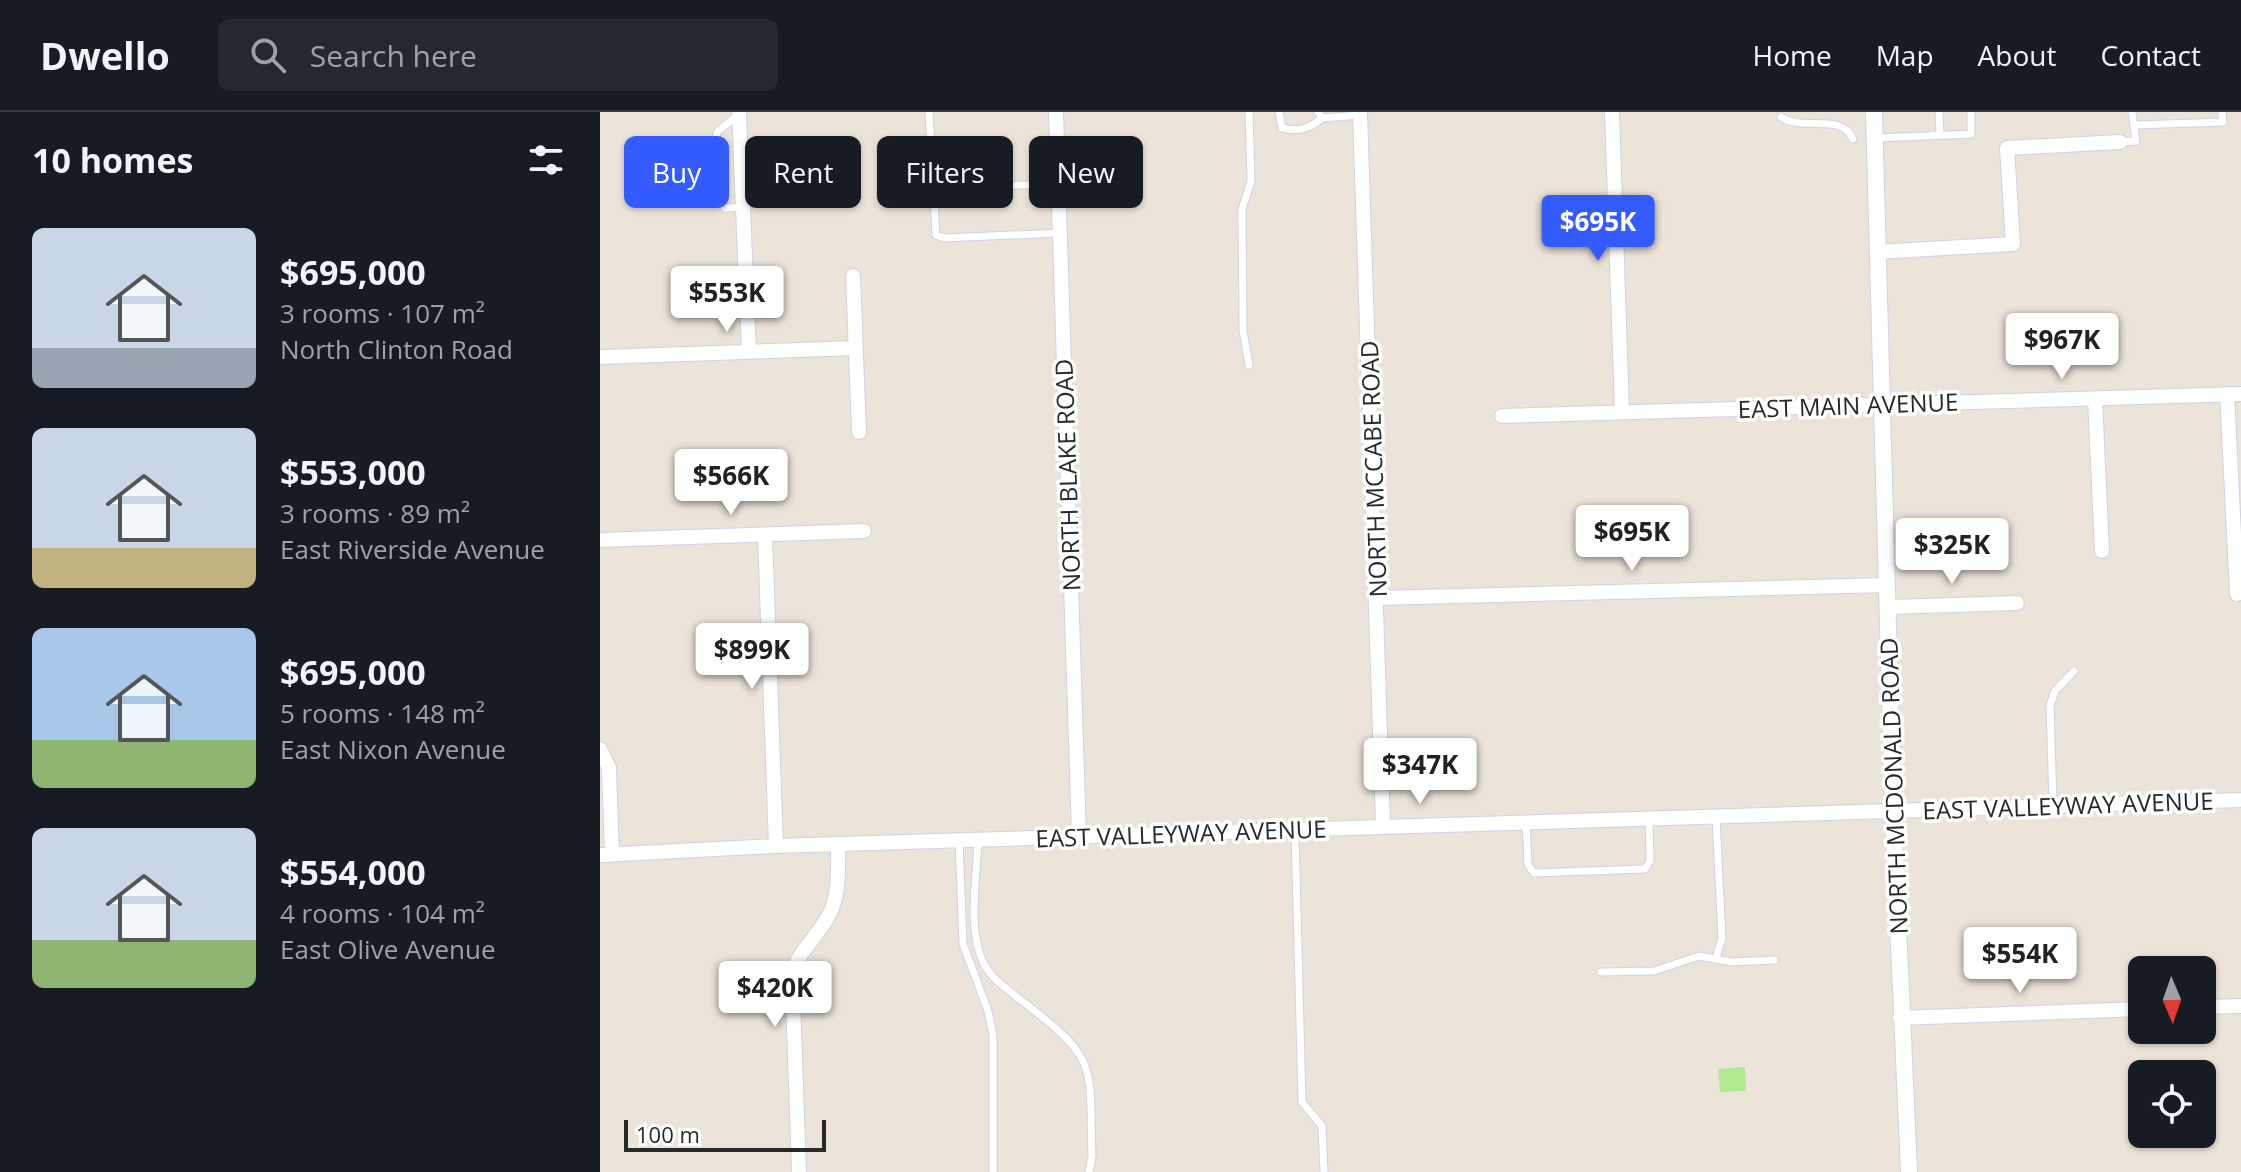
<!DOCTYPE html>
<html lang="en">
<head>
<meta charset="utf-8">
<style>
	body { margin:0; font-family:"Open Sans",sans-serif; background:#242831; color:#f1f3f6; height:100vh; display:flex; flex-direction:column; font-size:30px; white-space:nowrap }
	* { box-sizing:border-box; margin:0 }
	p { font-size:26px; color:#9ea1a6 }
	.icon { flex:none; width:44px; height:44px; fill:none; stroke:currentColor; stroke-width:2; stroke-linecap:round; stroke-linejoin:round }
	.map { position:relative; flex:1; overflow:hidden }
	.details { display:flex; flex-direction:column; background:#171b24; width:600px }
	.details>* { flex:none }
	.top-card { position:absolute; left:24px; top:24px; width:760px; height:72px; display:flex; gap:16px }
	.needle { width:52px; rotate:178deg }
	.controls { position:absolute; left:1528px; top:844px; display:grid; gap:16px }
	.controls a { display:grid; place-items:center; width:88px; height:88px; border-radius:12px; background:#171b24; box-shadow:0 2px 6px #0004; font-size:40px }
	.scale { position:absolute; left:24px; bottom:20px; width:202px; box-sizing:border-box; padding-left:8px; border:4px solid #292929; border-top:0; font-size:22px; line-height:28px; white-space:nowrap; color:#292929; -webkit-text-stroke:6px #fff; paint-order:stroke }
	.price { position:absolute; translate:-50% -68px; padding:0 18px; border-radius:8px; background:#fff; color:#222; font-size:26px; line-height:52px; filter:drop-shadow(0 2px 4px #0008) }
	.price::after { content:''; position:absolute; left:50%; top:48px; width:24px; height:18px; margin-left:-12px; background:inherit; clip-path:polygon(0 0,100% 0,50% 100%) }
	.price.selected { background:#345bff; color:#fff }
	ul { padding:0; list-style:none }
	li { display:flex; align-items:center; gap:24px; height:200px; padding:0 32px }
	li span { display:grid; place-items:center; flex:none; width:224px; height:160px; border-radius:12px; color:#555 }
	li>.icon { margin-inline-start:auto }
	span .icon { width:96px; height:96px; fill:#fffc; stroke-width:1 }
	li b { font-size:34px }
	h2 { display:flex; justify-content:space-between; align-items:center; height:96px; padding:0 32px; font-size:34px }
	.tag { padding:0 28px; border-radius:12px; background:#171b24; box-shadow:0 2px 6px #0004; font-size:28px; line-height:72px }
	.tag.selected { background:#345bff; color:#fff }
	header { display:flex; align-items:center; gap:48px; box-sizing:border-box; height:112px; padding:0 40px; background:#171b24; border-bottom:2px solid #363941 }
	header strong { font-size:38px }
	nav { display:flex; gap:44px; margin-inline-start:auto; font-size:28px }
	.search { width:560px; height:72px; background:#242831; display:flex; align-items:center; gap:20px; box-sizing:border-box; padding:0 28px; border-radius:12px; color:#9ea1a6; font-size:30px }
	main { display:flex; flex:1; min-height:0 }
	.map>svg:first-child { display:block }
	.green { fill:#aeea8e }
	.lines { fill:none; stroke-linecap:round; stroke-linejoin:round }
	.service-casing { stroke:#ced2e4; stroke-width:9 }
	.minor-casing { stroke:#ced2e4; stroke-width:16 }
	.tertiary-casing { stroke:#ced2e4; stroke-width:18 }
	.service { stroke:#fff; stroke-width:7 }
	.minor { stroke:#fff; stroke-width:14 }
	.tertiary { stroke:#fff; stroke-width:16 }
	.labels { text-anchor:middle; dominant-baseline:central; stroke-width:7; stroke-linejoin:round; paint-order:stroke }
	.street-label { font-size:24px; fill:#292929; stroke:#fff }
</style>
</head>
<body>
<header>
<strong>Dwello</strong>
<div class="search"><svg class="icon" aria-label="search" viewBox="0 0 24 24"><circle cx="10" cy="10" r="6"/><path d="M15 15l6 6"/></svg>Search here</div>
<nav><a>Home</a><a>Map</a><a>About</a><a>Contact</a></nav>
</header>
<main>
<section class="details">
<h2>10 homes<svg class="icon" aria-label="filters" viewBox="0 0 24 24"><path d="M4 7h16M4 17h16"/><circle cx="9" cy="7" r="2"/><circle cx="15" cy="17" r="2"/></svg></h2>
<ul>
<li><span style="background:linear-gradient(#c9d6e8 75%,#9aa5b1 0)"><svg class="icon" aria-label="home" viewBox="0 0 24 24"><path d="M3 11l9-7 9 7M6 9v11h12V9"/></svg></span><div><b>$695,000</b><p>3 rooms · 107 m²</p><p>North Clinton Road</p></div></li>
<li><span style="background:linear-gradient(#c9d6e8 75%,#c2b280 0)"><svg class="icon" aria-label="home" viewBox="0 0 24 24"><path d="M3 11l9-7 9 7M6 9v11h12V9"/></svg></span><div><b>$553,000</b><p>3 rooms · 89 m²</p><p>East Riverside Avenue</p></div></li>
<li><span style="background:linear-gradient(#a9c7e8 70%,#8fb573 0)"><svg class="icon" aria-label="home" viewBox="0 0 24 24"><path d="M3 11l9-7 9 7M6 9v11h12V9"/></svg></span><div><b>$695,000</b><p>5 rooms · 148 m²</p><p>East Nixon Avenue</p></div></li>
<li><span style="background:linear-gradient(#c9d6e8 70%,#8fb573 0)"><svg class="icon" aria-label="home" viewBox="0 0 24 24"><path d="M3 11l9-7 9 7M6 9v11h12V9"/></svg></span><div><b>$554,000</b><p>4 rooms · 104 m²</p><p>East Olive Avenue</p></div></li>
</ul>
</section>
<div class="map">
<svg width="1641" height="1060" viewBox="0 0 1641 1060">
	<rect width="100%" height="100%" fill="#ede4d9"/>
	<path class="green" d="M1145 955 1146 979 1120 980 1118 957Z"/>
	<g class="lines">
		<defs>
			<path id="service" d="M329 0 336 123 344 126 460 121
				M649 0 651 69 642 97 643 218 649 253
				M679 0 682 16C699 20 709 17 722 6
				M718 0 722 6 760 3
				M1339 0 1340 23
				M138 3 117 20C113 45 111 75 125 96L143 95
				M1181 5C1204 20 1241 0 1253 27
				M1535 13 1623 10 1622 0
				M1277 26 1371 22V0
				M1520 30 1536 29 1532 0
				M332 76 458 72
				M1453 693 1450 593 1455 579 1474 559
				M926 710 928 753 934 761 1045 757 1050 749 1049 706
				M695 719 702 990 722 1014 724 1060
				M378 728C377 766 367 815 383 850 391 867 408 877 422 889 500 949 489 951 492 1045L489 1060
				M359 729 363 832 388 899 393 923V1060
				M1116 846 1122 826 1116 705
				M1001 860 1054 859 1099 844 1132 850 1174 848"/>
			<path id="minor" d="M139 0 149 240
				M456 0 479 725
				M760 0 783 714
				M1012 0 1022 300
				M1277 140 1413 132 1407 36 1520 30
				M253 164 259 320
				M0 245 256 236
				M1627 282 1637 482
				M1495 287 1502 439
				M902 304 1641 282
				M165 423 176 734
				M0 428 264 419
				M777 486 1288 473
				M1289 495 1417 491
				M0 637 9 656 12 743
				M0 743 176 734 1641 688
				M1602 895 1641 894
				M1300 906 1542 897
				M199 1060 192 859C201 836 220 822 230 801 240 779 238 755 238 732"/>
			<path id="tertiary" d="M1274 0 1293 698 1309 1060"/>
		</defs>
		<use href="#service" class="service-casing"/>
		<use href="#minor" class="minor-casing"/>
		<use href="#tertiary" class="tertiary-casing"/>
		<use href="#service" class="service"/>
		<use href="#minor" class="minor"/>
		<use href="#tertiary" class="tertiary"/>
	</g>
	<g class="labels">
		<g class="street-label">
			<text transform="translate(1248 293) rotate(-2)">EAST MAIN AVENUE</text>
			<text transform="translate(773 357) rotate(-92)">NORTH MCCABE ROAD</text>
			<text transform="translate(467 363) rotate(-92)">NORTH BLAKE ROAD</text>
			<text transform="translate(1293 674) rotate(-92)">NORTH MCDONALD ROAD</text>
			<text transform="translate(1468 693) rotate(-2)">EAST VALLEYWAY AVENUE</text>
			<text transform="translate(581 721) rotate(-2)">EAST VALLEYWAY AVENUE</text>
		</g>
	</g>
</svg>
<div class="controls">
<a><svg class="needle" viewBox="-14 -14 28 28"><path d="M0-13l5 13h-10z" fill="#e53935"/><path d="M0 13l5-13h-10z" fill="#9ea1a6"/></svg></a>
<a><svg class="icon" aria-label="locate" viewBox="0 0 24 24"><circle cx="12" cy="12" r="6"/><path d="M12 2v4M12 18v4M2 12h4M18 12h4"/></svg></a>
</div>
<div class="scale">100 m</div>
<b class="price selected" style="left:998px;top:151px">$695K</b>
<b class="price" style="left:127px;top:222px">$553K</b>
<b class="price" style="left:1462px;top:269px">$967K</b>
<b class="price" style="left:131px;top:405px">$566K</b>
<b class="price" style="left:1032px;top:461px">$695K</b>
<b class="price" style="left:1352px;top:474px">$325K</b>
<b class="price" style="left:152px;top:579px">$899K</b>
<b class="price" style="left:820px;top:694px">$347K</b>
<b class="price" style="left:1420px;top:883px">$554K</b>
<b class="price" style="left:175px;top:917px">$420K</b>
<div class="top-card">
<a class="tag selected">Buy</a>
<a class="tag">Rent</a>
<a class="tag">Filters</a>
<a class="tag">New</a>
</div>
</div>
</main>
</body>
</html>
